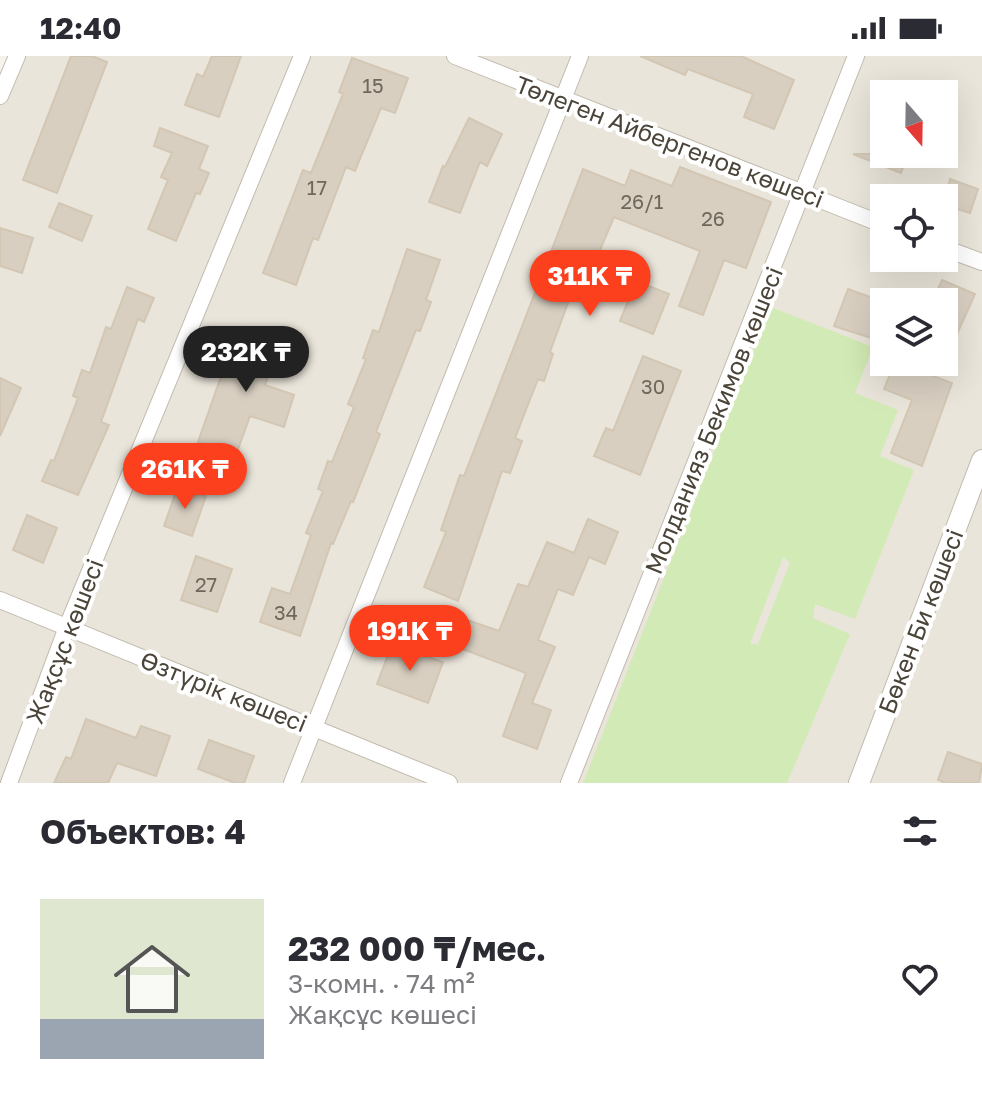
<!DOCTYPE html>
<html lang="ru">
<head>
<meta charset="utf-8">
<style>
	body { margin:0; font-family:"Golos Text",sans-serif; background:#f7f7f7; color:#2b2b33; height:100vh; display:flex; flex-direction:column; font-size:30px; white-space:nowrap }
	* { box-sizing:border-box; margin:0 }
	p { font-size:26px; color:#7c7c81 }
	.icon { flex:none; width:44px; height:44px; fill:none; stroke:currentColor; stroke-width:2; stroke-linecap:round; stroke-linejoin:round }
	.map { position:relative; height:727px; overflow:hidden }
	.sheet { display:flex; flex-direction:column; background:#fff; flex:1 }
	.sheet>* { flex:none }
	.needle { width:52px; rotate:160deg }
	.fabs { position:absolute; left:870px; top:24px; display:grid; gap:16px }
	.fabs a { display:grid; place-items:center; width:88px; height:88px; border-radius:0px; background:#fff; box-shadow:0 8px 32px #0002; font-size:40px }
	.price { position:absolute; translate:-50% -68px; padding:0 18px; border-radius:28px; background:#fc3f1d; color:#fff; font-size:26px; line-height:52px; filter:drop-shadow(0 2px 4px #0008) }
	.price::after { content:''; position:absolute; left:50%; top:48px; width:24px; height:18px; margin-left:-12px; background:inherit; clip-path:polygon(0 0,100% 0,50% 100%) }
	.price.on { background:#222; color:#fff }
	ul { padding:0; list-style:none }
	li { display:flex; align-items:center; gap:24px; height:200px; padding:0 40px }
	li+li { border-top:2px solid #e1e1e2 }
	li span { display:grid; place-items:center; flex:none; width:224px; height:160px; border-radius:0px; color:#555 }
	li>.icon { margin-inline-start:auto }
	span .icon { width:96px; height:96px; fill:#fffc; stroke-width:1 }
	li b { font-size:34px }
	h2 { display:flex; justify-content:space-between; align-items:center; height:96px; padding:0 40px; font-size:34px }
	.status { display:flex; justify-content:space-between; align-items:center; height:56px; padding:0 40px; background:#fff; direction:ltr }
	.status svg { height:22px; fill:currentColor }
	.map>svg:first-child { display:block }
	.residential { fill:#eae5da; fill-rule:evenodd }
	.green { fill:#d2eab5; fill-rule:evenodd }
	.building { fill:#d8cfc1; stroke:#d3c7b4; stroke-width:2 }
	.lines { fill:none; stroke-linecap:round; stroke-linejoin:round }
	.minor-casing { stroke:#c2bbae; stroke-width:18 }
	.tertiary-casing { stroke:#c2bbae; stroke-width:22 }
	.minor { stroke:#fff; stroke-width:16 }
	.tertiary { stroke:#fff; stroke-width:20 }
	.labels { text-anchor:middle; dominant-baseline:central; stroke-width:8; stroke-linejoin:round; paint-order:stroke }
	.number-label { font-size:20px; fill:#6e675b }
	.street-label { font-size:24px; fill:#4b4439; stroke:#fff }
</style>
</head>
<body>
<div class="status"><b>12:40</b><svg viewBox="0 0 49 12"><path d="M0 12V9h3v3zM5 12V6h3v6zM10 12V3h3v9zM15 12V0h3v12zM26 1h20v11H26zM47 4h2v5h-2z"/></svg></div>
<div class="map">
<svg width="982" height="727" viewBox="0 0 982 727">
	<rect width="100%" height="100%" fill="#f6f3ec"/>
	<path class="residential" d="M17 0H982V727H0V40ZM884 38H944V98H884ZM884 142H944V202H884ZM884 246H944V306H884Z"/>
	<path class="green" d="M771 251 873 291 855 337 898 354 880 400 914 414 855 563 815 548 813 562 850 578 787 727H583ZM783 501 790 507 758 588H750Z"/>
	<path class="building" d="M71 0H92L107 6 57 137 23 124Z
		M212 0H241L219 61 185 49 197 18 203 21Z
		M640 0H741L794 24 774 73 744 61 753 38 688 13 685 19Z
		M352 2 408 22 395 57 381 52 355 115 346 111 318 184 313 182 296 229 263 217 303 114 311 117 343 38 339 36Z
		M469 62 502 78 487 110 480 106 460 157 429 146 443 110 445 111Z
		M160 72 208 90 199 113 209 117 200 138 196 137 176 185 148 173 168 124 161 121 172 97 154 90Z
		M853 98H908L901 117Z
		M680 111 771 146 746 212 724 204 703 259 679 250 700 195 614 161 581 239 572 236 550 296 553 298 544 325 538 323 515 382 522 385 510 417 502 415 458 545 424 531 446 476 441 474 460 419 464 420 583 113 625 130 631 114 672 130Z
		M950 123 978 133 970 157 944 149Z
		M59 147 92 160 82 185 49 171Z
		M0 172 33 182 22 217 0 210Z
		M407 193 440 204 426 244 431 246 420 275 416 274 376 376 380 378 353 446 351 445 333 488 331 487 300 580 260 566 272 532 290 538 311 479 306 477 323 435 318 433 328 405 332 406 354 351 348 348 366 303 363 302 373 274 379 276Z
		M942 224 975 238 944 307V246H932Z
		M636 225 669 238 653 278 620 265Z
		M127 231 154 242 144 266 138 263 101 366 109 369 78 439 42 425 51 404 54 405 78 342 73 340 82 314 90 317 106 271 111 273Z
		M848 233 884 246 871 282 834 270Z
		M244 271 282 285 265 329 294 339 284 371 250 360 236 399 198 386 224 312 228 313Z
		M643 300 681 315 640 419 594 400 606 372 613 375Z
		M895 306 952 327 922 410 891 397 912 344 884 333Z
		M0 322 21 332 0 380Z
		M178 430 206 440 192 480 164 470Z
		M27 459 57 472 43 507 13 494Z
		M588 463 618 476 605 508 589 501 573 539 558 533 538 584 555 591 532 647 551 654 537 693 503 680 526 617 441 585 450 558 499 575 518 528 528 531 547 486 574 497Z
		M196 500 232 513 217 556 181 544Z
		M392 588 443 606 428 647 377 628Z
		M86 663 136 682 141 670 170 680 156 720 117 707 108 727H54L66 701 71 703Z
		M209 684 254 700 244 727H235L198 713Z
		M948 696 982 708 979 727H946L938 724Z"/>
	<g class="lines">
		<defs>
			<path id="minor" d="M455 0 884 169
				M0 40 17 0
				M944 192 982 206
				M0 544 449 727
				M9 727 67 571 302 0
				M292 727 580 0
				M569 727 856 0"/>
			<path id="tertiary" d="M859 727 982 404"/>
		</defs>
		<use href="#minor" class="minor-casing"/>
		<use href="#tertiary" class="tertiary-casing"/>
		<use href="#minor" class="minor"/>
		<use href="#tertiary" class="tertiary"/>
	</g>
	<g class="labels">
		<g class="number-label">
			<text x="373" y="29">15</text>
			<text x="317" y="131">17</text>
			<text x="642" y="145">26/1</text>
			<text x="713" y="162">26</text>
			<text x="653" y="330">30</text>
			<text x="206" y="528">27</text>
			<text x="286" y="556">34</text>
		</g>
		<g class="street-label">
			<text transform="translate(670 85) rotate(21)">Төлеген Айбергенов көшесі</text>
			<text transform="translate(713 364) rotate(-68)">Молданияз Бекимов көшесі</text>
			<text transform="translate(920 565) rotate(-69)">Бөкен Би көшесі</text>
			<text transform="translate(64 585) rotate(-69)">Жақсұс көшесі</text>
			<text transform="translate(224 635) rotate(22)">Өзтүрік көшесі</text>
		</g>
	</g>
</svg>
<div class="fabs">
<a><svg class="needle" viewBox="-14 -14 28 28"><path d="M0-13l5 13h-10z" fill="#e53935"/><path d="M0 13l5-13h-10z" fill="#7c7c81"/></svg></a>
<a><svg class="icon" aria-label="locate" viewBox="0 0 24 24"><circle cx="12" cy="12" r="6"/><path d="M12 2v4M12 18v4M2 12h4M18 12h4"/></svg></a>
<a><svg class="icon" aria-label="layers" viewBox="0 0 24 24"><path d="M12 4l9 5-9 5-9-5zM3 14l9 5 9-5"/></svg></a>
</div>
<b class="price" style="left:590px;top:262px">311K ₸</b>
<b class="price on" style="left:246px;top:338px">232K ₸</b>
<b class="price" style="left:185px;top:455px">261K ₸</b>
<b class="price" style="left:410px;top:617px">191K ₸</b>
</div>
<section class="sheet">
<h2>Объектов: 4<svg class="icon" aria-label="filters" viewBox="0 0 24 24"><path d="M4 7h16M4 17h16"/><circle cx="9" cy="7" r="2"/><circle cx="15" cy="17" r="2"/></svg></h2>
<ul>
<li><span style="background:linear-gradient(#dfe7d0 75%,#9aa5b1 0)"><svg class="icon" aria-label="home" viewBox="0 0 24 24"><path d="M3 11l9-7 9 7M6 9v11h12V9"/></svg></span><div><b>232 000 ₸/мес.</b><p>3-комн. · 74 m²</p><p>Жақсұс көшесі</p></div><svg class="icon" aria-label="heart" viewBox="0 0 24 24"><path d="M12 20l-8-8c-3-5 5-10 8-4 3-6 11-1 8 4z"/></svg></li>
</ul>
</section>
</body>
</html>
